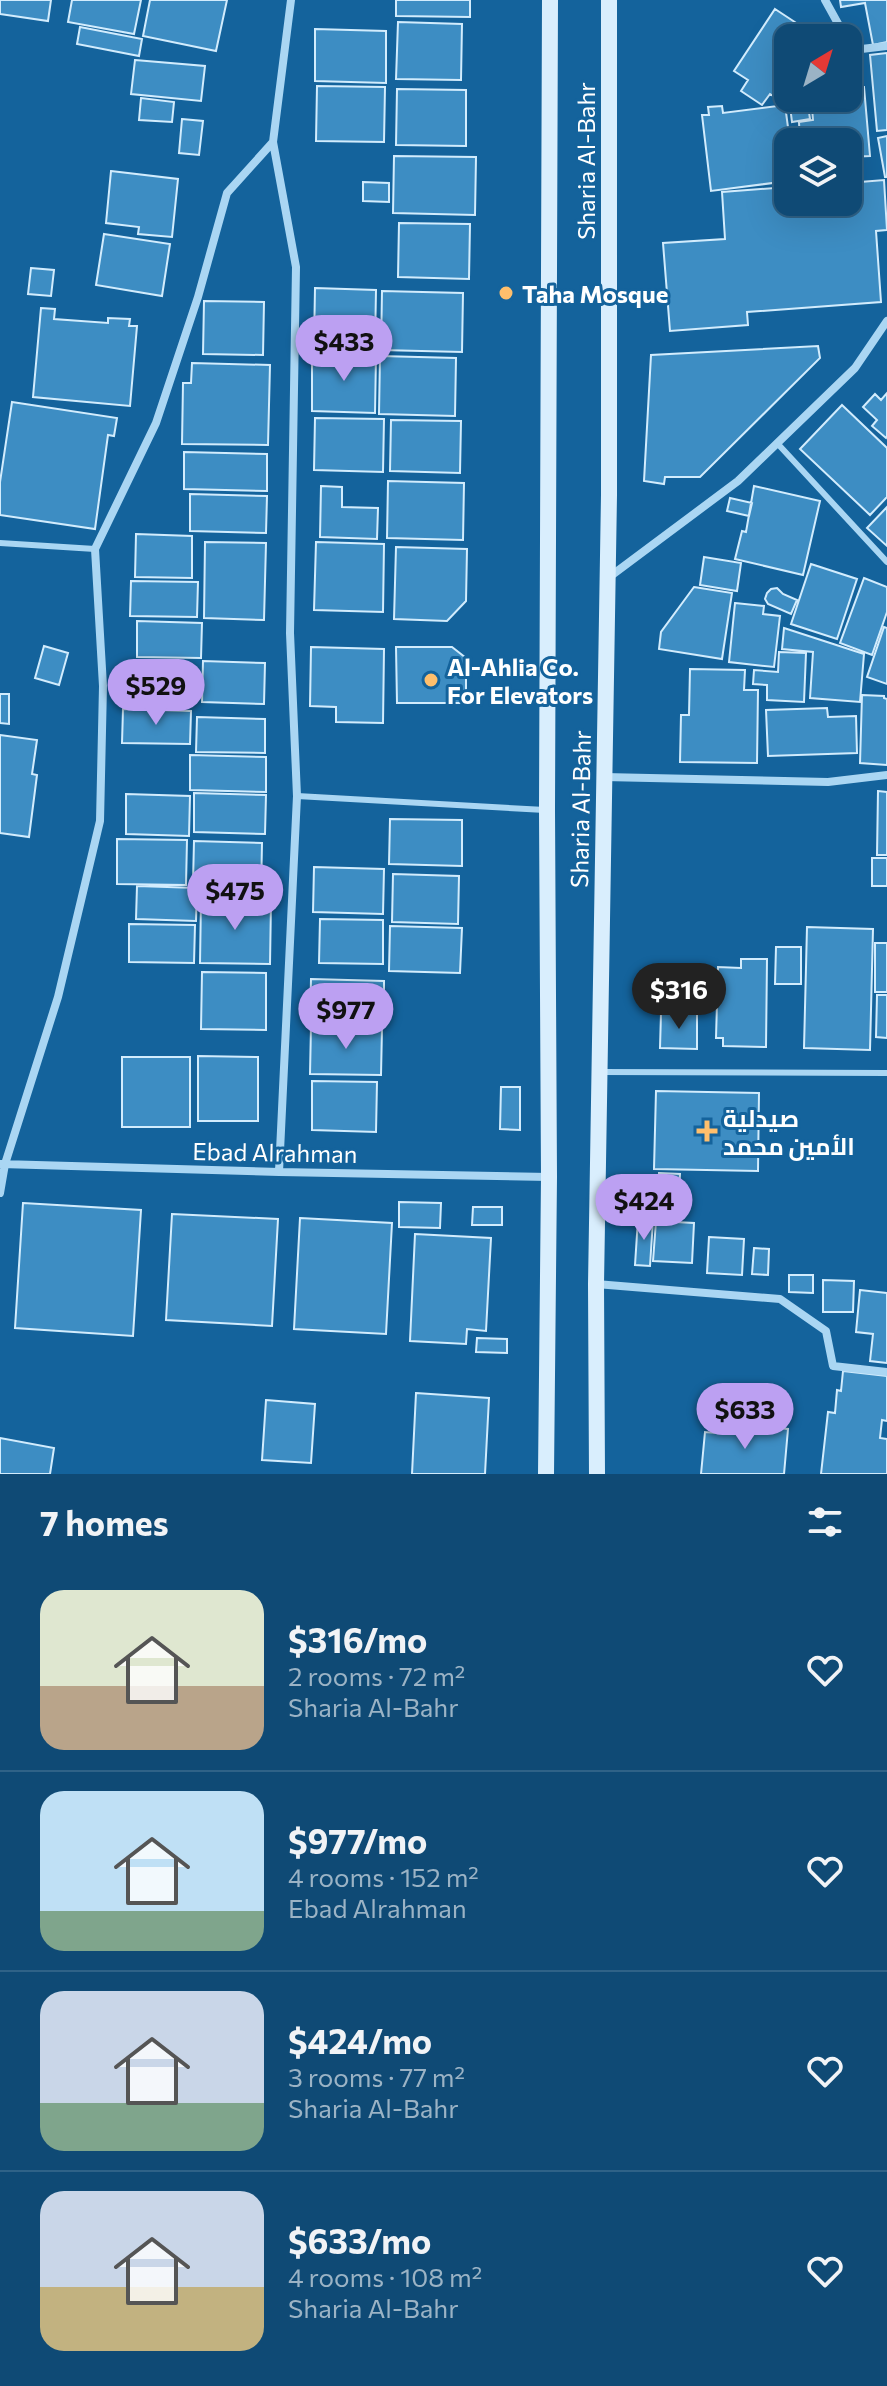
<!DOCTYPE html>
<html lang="en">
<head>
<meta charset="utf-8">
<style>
	body { margin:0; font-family:Commissioner,Cairo,sans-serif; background:#1d547d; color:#f1f3f6; height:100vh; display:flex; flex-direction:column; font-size:30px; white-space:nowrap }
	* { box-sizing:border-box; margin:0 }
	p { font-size:26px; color:#9bb3c5 }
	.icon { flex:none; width:44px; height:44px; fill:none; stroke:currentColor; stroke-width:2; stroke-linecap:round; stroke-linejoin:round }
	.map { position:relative; height:1474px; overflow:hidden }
	.side { display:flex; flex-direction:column; background:#0f4a75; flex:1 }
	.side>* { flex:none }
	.needle { width:52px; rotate:38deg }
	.tools { position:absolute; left:774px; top:24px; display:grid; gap:16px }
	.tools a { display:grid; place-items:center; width:88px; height:88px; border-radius:16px; background:#0f4a75; box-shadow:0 8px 32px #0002,0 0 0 2px #2f6287; font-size:40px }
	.price { position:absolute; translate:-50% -68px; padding:0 18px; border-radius:28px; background:#bca0f2; color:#111; font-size:26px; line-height:52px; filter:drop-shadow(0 2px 4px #0008) }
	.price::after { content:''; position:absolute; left:50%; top:48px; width:24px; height:18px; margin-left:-12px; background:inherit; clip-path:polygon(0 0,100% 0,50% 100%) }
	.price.selected { background:#222; color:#fff }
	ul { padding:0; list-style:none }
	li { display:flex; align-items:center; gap:24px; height:200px; padding:0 40px }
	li+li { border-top:2px solid #2f6287 }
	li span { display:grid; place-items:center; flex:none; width:224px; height:160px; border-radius:24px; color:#555 }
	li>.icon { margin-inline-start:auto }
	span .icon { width:96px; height:96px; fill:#fffc; stroke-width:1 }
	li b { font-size:34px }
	h2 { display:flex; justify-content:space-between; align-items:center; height:96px; padding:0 40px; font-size:34px }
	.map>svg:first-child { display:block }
	.building { fill:#3d8dc3; stroke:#d2ecfd; stroke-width:2 }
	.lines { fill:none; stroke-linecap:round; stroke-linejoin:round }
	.lane { stroke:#aad6f3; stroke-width:6 }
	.street { stroke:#aad6f3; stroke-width:8 }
	.secondary { stroke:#d9eefd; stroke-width:16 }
	.poi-dot { fill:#ffbf6c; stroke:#14639c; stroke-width:3 }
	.labels { text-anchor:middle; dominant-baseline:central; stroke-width:6; stroke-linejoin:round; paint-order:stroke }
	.street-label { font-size:24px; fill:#fff; stroke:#14639c }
	.poi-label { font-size:24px; font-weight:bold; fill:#fff; stroke:#14639c; text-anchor:start }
</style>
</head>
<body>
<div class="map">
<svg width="887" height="1474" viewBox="0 0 887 1474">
	<rect width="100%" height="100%" fill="#14639c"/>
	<path class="building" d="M0 0H51L48 21 0 14Z
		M72 0H141L134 34 68 22Z
		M150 0H227L216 51 143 36Z
		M396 0H470V17L396 16Z
		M840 0H887V42L873 45 865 3 841 7Z
		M775 9 819 38H788V85L776 98 770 94 762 105 741 91 748 80 734 71Z
		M398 22 462 24 461 80 396 79Z
		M80 27 142 39 139 56 77 44Z
		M315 29 386 31V83L315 81Z
		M887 53V130L877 131 870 55Z
		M135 60 205 66 201 101 131 94Z
		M317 86 385 87 384 142 316 141Z
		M864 87 870 156 848 157V142H800L799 122 813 120 811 98H848V88Z
		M397 89 466 90V146L396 145Z
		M141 98 174 102 172 122 139 120Z
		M789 98H807L810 119 792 122Z
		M785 105 790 142H788V181L711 191 702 115H709L708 107 722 106 723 113Z
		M182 119 203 121 199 155 179 153Z
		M887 136V177H885L878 138Z
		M394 156 476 157 475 215 393 213Z
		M111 171 178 179 172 237 138 234 139 227 106 223Z
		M884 180 887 230 876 231 881 302 747 312 748 325 670 331 663 243 725 239 722 192 788 187V202H848V183Z
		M363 182 389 183V202L363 201Z
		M399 223 470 224 469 279 398 277Z
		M104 234 170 244 162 296 96 285Z
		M31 268 54 270 51 296 28 294Z
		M315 288 376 290 375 345 314 344Z
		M382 291 463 293 462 352 381 350Z
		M204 301 264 302 263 355 203 354Z
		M41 308 55 309 54 319 108 323V318L130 319 129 326H137L130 406 33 397Z
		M818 346 820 358 700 477H665L664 484 644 481 651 355Z
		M312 354 376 356 375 413 312 411Z
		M380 356 456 358 455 416 379 414Z
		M192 363 270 365 268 445 182 444 183 383H191Z
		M887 393V436L886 438 872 426 877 420 863 407 875 394 881 400Z
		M12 402 117 418 114 436 108 435 95 529 0 515V482Z
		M842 405 887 448V497L870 515 800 449Z
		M315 418 384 419 383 472 314 470Z
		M391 420 461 421 460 473 390 471Z
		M184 452 267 454V491L184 489Z
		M388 481 464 483 463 540 387 538Z
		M321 486 342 487V507L378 508 377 539 320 537Z
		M754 486 820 501 803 575 735 559 742 531 746 532Z
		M190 494 267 496 266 533 190 531Z
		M730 498 752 503 749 516 727 511Z
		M887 507V546L867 528Z
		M136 534 192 536V578L135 577Z
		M205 542 266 543 264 620 204 618Z
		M316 542 384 544 383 612 314 610Z
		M396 547 467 549 466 601 447 621 394 619Z
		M704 557 741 563 737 591 700 585Z
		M811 564 857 579 837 639 791 624Z
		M864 578 887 587V612L872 655 840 643Z
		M131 581 198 582 197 617 130 616Z
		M694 587 732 593 722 659 659 649 661 632Z
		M777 588 783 594 797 600 791 614 768 604 765 599 767 593 771 589Z
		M735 603 764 606 763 614 780 616 774 667 729 662Z
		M137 621 202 623 201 658 137 657Z
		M884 627 887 628V684L867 677Z
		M784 628 864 654 860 702 810 698 813 652 782 649Z
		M44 646 68 653 59 685 35 678Z
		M311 647 384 649 383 723 336 722V707L310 706Z
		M396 647H452L466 658V703H397Z
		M779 652 806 653 804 702 767 700V685L753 684 754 670 778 672Z
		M203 661 265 663 264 704 202 702Z
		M125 668 186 670V707L124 706Z
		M690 669 745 670 744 690H758L757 763 680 762 681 715H689Z
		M0 694H9V724L0 723Z
		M862 695 884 696V698L887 699V765L860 763Z
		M827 708 828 717 856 716 857 753 768 756 766 710Z
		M123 709 191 711 190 744 122 743Z
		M197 717 265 719V753L196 752Z
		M0 735 37 740 32 774 37 775 29 837 0 833Z
		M190 755 266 757V792L190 790Z
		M878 791 887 792V855H877Z
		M194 793 266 795 265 834 194 832Z
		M126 794 190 796 189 836 126 834Z
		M390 819 462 820V866L389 864Z
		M117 839 187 840 186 885 117 884Z
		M194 841 262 843 261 894 236 893V884L193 883Z
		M872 858H887V886H872Z
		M314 867 384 869 383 914 313 912Z
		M393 874 459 876 458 924 392 922Z
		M137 886 197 888 196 921 136 919Z
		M201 899 271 901 270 964 200 963Z
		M320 919 383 920V964L319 963Z
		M129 924 195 925 194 963 129 962Z
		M390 926 462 928 460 973 389 971Z
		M807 927 873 929 870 1050 804 1048Z
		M875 943H887V992H875Z
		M776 947H801V984H775Z
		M741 959H767L766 1047 723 1046V1038H716L718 967 741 968Z
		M202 972 266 973V1030L201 1029Z
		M311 979 384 981V1024L310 1022Z
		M877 995H887V1038L876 1037Z
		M661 1013 697 1014V1049L660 1048Z
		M311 1026 382 1028 381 1075 310 1074Z
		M198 1056 258 1057V1121H198Z
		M122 1057H190V1127H122Z
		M312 1081 377 1082 376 1132 312 1130Z
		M501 1087H520V1130L500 1129Z
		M656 1091 759 1093 758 1171 654 1169Z
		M659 1173 680 1174 679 1194 658 1193Z
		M399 1202 441 1203 440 1228 399 1227Z
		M23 1203 141 1210 133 1336 15 1328Z
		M473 1207H502V1225H472Z
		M172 1214 278 1219 272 1326 166 1320Z
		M300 1218 392 1223 386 1334 294 1329Z
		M638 1219 653 1220 650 1266 635 1265Z
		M656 1221 694 1223 692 1263 653 1261Z
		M415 1234 491 1238 486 1331 467 1329 466 1344 410 1341Z
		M709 1237 744 1239 742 1275 707 1273Z
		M754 1248 769 1249 768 1275 752 1274Z
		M789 1275H813V1293L789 1292Z
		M823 1280 854 1281 853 1312H823Z
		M860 1290 887 1293V1363L870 1361 873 1334 856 1332Z
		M477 1338 507 1339V1353L476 1352Z
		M843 1371 887 1376V1421L882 1420 880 1438 887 1439V1474H821L828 1412 835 1413 837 1390 841 1391Z
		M416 1393 489 1398 485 1474H412Z
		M266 1400 315 1404 311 1463 262 1460Z
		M728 1423 788 1429 784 1474H701L705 1432 727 1434Z
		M0 1438 54 1448 50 1474H0Z"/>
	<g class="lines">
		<path class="lane" d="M777 443 887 562
			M0 543 95 549
			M297 796 545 810
			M600 1072 887 1073"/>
		<path class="street" d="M825 0 846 38
			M848 41 853 50 887 46
			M273 142 296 267 290 633 297 796 279 1172
			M608 578 738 481 855 368 887 321
			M604 777 828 782 887 775
			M1 1164 279 1172 549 1177
			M0 1193 5 1164 58 997 100 821 103 686 95 549 156 423 198 297 227 193 273 142 291 0
			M596 1284 780 1299 826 1331 833 1366 887 1372"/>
		<path class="secondary" d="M546 1474 549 1177 547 810 550 0
			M597 1474 596 1284 609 495V0"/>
	</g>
	<g class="poi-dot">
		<circle cx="506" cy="293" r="8"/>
		<circle cx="431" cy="680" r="8"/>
		<path d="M703 1119h8v8h8v8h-8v8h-8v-8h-8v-8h8z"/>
	</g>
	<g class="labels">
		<g class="street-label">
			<text transform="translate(585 161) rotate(-90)">Sharia Al-Bahr</text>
			<text transform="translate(580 809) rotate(-89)">Sharia Al-Bahr</text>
			<text transform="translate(275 1152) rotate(1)">Ebad Alrahman</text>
		</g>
		<g class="poi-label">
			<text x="522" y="293">Taha Mosque</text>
			<text x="447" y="666">Al-Ahlia Co.<tspan x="447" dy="28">For Elevators</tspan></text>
			<text x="723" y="1117">صيدلية<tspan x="723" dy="28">الأمين محمد</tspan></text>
		</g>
	</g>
</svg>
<div class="tools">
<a><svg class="needle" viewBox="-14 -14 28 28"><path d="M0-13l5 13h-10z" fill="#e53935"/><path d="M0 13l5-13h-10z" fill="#9bb3c5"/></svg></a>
<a><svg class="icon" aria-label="layers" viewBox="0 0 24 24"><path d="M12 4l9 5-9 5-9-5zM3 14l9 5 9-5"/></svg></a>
</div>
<b class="price" style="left:344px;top:383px">$433</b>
<b class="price" style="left:156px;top:727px">$529</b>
<b class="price" style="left:235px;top:932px">$475</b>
<b class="price selected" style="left:679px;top:1031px">$316</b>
<b class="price" style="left:346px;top:1051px">$977</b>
<b class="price" style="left:644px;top:1242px">$424</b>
<b class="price" style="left:745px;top:1451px">$633</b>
</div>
<section class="side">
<h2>7 homes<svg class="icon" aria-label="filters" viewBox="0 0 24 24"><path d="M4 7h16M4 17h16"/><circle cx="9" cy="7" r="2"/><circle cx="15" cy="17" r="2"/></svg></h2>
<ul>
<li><span style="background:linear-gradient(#dfe7d0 60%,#b9a48a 0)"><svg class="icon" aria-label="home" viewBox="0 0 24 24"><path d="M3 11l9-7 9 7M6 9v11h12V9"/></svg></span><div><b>$316/mo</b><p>2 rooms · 72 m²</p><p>Sharia Al-Bahr</p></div><svg class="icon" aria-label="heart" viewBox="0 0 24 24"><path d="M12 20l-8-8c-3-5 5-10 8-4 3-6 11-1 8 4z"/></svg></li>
<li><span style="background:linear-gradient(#bfe0f5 75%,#7fa58c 0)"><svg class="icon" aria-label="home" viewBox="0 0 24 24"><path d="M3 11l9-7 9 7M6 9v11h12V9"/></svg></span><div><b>$977/mo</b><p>4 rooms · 152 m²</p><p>Ebad Alrahman</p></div><svg class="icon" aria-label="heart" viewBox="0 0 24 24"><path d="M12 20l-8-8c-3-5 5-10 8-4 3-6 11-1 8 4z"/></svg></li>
<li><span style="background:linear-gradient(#c9d6e8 70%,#7fa58c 0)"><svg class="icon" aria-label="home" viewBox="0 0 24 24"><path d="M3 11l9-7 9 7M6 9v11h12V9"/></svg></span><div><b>$424/mo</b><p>3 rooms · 77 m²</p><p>Sharia Al-Bahr</p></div><svg class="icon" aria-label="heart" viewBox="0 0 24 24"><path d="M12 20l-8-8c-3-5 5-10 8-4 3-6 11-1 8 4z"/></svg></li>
<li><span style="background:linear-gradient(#c9d6e8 60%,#c2b280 0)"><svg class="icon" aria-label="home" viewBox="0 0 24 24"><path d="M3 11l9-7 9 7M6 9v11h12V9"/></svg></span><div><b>$633/mo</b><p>4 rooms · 108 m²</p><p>Sharia Al-Bahr</p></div><svg class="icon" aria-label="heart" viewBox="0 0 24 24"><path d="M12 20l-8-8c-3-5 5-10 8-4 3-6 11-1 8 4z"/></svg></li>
</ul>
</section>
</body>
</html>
